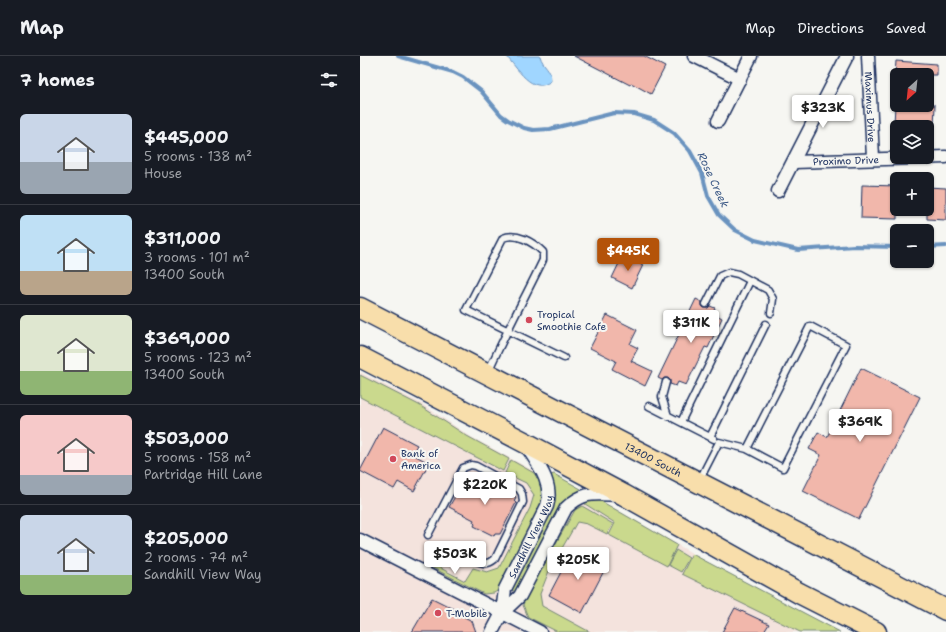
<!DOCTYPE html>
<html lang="en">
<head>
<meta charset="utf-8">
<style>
	body { margin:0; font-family:"Shantell Sans",sans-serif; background:#20242c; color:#f1f3f6; height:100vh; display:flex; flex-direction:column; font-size:15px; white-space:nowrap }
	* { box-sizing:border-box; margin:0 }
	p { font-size:13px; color:#9ea1a6 }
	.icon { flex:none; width:22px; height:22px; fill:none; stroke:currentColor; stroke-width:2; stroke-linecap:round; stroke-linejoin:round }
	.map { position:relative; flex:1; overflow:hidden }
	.details { display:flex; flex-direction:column; background:#171b24; width:360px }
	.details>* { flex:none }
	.needle { width:26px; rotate:207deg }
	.buttons { position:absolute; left:530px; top:12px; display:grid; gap:8px }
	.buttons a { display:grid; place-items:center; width:44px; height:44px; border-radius:6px; background:#171b24; box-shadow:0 1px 3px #0004; font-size:20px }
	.price { position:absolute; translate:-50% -34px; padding:0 9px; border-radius:4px; background:#fff; color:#222; font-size:13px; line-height:26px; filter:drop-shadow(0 1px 2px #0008) }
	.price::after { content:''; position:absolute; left:50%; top:24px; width:12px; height:9px; margin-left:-6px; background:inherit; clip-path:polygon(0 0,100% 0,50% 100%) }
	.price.active { background:#b45309; color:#fff }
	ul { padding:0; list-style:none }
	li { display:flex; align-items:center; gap:12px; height:100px; padding:0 20px }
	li+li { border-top:1px solid #363941 }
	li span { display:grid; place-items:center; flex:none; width:112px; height:80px; border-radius:6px; color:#555 }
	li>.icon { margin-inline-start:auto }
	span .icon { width:48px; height:48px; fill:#fffc; stroke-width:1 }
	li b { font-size:17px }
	h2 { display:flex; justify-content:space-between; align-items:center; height:48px; padding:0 20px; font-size:17px }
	header { display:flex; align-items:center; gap:24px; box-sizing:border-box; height:56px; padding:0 20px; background:#171b24; border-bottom:1px solid #363941 }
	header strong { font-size:19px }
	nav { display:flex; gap:22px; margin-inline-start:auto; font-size:14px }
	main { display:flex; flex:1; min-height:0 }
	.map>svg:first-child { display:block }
	.built { fill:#f4e3dd }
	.green { fill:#cad98d; stroke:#728476 }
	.water { fill:#a0d6ff; stroke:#6b93bf }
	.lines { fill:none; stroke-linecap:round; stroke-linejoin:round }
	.stream { stroke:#6b93bf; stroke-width:4 }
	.building { fill:#f1b7ab; stroke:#1b2f5e }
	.lane-casing { stroke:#1b2f5e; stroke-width:9 }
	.street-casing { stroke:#1b2f5e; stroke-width:15 }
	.primary-casing { stroke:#1b2f5e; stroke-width:23 }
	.lane { stroke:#f6f6f2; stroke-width:6 }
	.street { stroke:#f6f6f2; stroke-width:12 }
	.primary { stroke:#f8deab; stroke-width:20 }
	.poi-dot { fill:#d1495b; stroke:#f6f6f2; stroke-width:1.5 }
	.labels { text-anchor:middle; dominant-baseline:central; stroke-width:4; stroke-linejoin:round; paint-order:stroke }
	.street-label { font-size:10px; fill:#1b2f5e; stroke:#f6f6f2 }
	.poi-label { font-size:10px; fill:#1b2f5e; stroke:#f6f6f2; text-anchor:start }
	.water-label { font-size:11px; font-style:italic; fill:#3c5986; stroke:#f6f6f2 }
</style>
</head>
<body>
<header>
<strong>Map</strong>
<nav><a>Map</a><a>Directions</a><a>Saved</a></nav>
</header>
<main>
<section class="details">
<h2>7 homes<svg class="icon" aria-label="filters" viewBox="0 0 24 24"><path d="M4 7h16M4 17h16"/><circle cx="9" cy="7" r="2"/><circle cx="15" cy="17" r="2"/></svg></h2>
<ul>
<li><span style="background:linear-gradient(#c9d6e8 60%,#9aa5b1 0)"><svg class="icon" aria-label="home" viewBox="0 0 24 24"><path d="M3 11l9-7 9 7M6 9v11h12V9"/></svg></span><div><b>$445,000</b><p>5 rooms · 138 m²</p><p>House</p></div></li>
<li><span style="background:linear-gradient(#bfe0f5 70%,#b9a48a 0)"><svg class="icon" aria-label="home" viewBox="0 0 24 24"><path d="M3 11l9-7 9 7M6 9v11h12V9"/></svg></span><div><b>$311,000</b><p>3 rooms · 101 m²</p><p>13400 South</p></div></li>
<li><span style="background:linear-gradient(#dfe7d0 70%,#8fb573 0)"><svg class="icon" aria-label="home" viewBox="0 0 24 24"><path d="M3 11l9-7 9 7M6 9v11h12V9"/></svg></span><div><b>$369,000</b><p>5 rooms · 123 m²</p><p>13400 South</p></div></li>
<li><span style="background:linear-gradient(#f6c9c9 75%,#9aa5b1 0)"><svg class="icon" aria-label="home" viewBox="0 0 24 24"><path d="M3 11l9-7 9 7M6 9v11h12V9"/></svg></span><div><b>$503,000</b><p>5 rooms · 158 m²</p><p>Partridge Hill Lane</p></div></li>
<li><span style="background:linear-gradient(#c9d6e8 75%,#8fb573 0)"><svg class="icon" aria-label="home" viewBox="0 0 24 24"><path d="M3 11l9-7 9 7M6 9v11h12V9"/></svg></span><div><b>$205,000</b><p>2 rooms · 74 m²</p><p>Sandhill View Way</p></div></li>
</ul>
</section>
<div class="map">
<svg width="586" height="576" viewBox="0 0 586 576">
	<rect width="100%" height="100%" fill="#f6f6f2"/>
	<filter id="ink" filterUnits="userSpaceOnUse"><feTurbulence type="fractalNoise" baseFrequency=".025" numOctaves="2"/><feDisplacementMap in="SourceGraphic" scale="8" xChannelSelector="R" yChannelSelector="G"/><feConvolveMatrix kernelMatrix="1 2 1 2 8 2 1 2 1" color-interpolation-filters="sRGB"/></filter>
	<g filter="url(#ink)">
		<path class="built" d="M0 316 62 348 111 381 170 413 195 418 344 504 402 536 481 576H0Z"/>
		<path class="green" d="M0 319 59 349 107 380 149 403 143 415 0 341Z
			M151 404 174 417 184 433 183 448 140 533 134 537 124 538 71 511 69 506 105 525 113 512 127 516 139 512 170 452 174 439 166 427 145 417Z
			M194 418 221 433 222 437 157 537 150 533 191 419Z
			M239 444 317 489 307 510 249 479 255 467 222 446Z
			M222 450 253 468 247 478 227 468 217 466 189 515 180 538 182 550 230 576H198L168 561 163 549 165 541 215 454Z
			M316 494 329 502 321 516 308 509Z
			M332 498 480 576H440L322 518Z"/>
		<path class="water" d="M146 0H180C183 11 191 11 191 25 172 40 157 11 146 0Z"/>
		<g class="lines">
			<path class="stream" d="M38 0 93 16 103 21 121 35 141 59 148 64 164 72 173 74 190 73 254 57 274 58 294 64 314 77 330 95 342 117 348 140 359 159 375 174 395 184 438 194 494 190 537 191
				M567 191 586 190"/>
		</g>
		<path class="building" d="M214 0H284L305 11 291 38 271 27 270 29Z
			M536 5 577 8V19H535Z
			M535 49H575L574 71H539L540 68H534Z
			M502 129 537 130V163L501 162Z
			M567 131 586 132V164L567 163Z
			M263 199 283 209 272 232 252 222Z
			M336 243 342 246V250L344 252H348L350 250 355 252 353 257 362 262 348 292 345 291 326 329 318 326 316 330 310 328V324L308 322H304L302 324 298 322Z
			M247 259 277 274 270 288 278 292 271 305 292 315 285 330 252 313 256 305 230 292Z
			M501 312 560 341 499 463 443 435 461 399 449 393 458 376 467 381Z
			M23 371 57 389 52 398 69 407 54 435 38 426 34 433 0 415Z
			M110 421 131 432 133 430 156 441 154 445 156 447 140 478H135L134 480 114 470 115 468 113 466 114 464 89 451 97 437 101 439Z
			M213 493 247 509 222 557 189 539Z
			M72 542 94 553 93 555 112 565 116 576H52Z
			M375 552 409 568 404 576H362Z"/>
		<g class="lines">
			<defs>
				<path id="lane" d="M346 248 360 220 369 216 378 218 408 234 413 243 411 257
					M128 316C145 278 165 241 183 204V196C173 186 156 176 143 182L106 254 204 302
					M306 326 302 341 308 360
					M289 350 354 383
					M321 366 390 225
					M350 381 406 268
					M339 425 359 386 387 393 450 270 486 289 423 412 387 393
					M68 479 103 412 111 409 116 410 159 433 162 438 163 446 135 503C128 509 123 508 115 504"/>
				<g id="street">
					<path d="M334 0 380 23"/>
					<path id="s1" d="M508 0 513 102"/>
					<path d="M358 65 391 0"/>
					<path id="s2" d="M434 106 586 101"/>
					<path d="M418 135 487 0"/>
					<path d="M0 484 180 576"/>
					<path d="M142 557 160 540 206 452C224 435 234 438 257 439"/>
					<path id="s3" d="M132 576 142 557 145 533 187 450C194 427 177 407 165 388"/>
				</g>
				<g id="primary">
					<path id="s4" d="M0 252 586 554"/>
					<path d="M0 301 164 386 264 439 439 537 516 576"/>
				</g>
			</defs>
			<use href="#lane" class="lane-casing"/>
			<use href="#street" class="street-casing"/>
			<use href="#primary" class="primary-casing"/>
			<use href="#lane" class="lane"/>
			<use href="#street" class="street"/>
			<use href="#primary" class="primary"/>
		</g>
	</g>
	<g class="poi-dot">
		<circle cx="169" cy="264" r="4"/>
		<circle cx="33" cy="403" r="4"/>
		<circle cx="78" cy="557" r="4"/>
	</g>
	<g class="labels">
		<g class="street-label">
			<text stroke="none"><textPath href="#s1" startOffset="51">Maximus Drive</textPath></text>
			<text stroke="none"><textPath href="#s2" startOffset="52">Proximo Drive</textPath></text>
			<text stroke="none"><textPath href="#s4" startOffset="330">13400 South</textPath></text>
			<text stroke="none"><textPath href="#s3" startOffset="104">Sandhill View Way</textPath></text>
		</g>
		<g class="poi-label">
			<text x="177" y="258">Tropical<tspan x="177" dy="12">Smoothie Cafe</tspan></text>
			<text x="41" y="397">Bank of<tspan x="41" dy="12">America</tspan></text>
			<text x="86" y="557">T-Mobile</text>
		</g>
		<g class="water-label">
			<text transform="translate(353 124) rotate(65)">Rose Creek</text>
		</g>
	</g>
</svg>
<div class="buttons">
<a><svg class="needle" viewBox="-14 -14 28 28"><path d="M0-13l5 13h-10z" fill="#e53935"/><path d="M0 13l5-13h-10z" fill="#9ea1a6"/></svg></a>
<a><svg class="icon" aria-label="layers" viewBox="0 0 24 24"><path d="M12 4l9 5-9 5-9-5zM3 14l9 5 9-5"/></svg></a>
<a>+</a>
<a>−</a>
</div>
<b class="price" style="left:463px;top:73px">$323K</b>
<b class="price active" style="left:268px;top:216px">$445K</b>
<b class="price" style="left:331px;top:288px">$311K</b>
<b class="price" style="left:500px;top:387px">$369K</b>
<b class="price" style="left:125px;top:450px">$220K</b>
<b class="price" style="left:95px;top:519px">$503K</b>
<b class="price" style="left:218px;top:525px">$205K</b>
</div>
</main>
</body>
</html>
